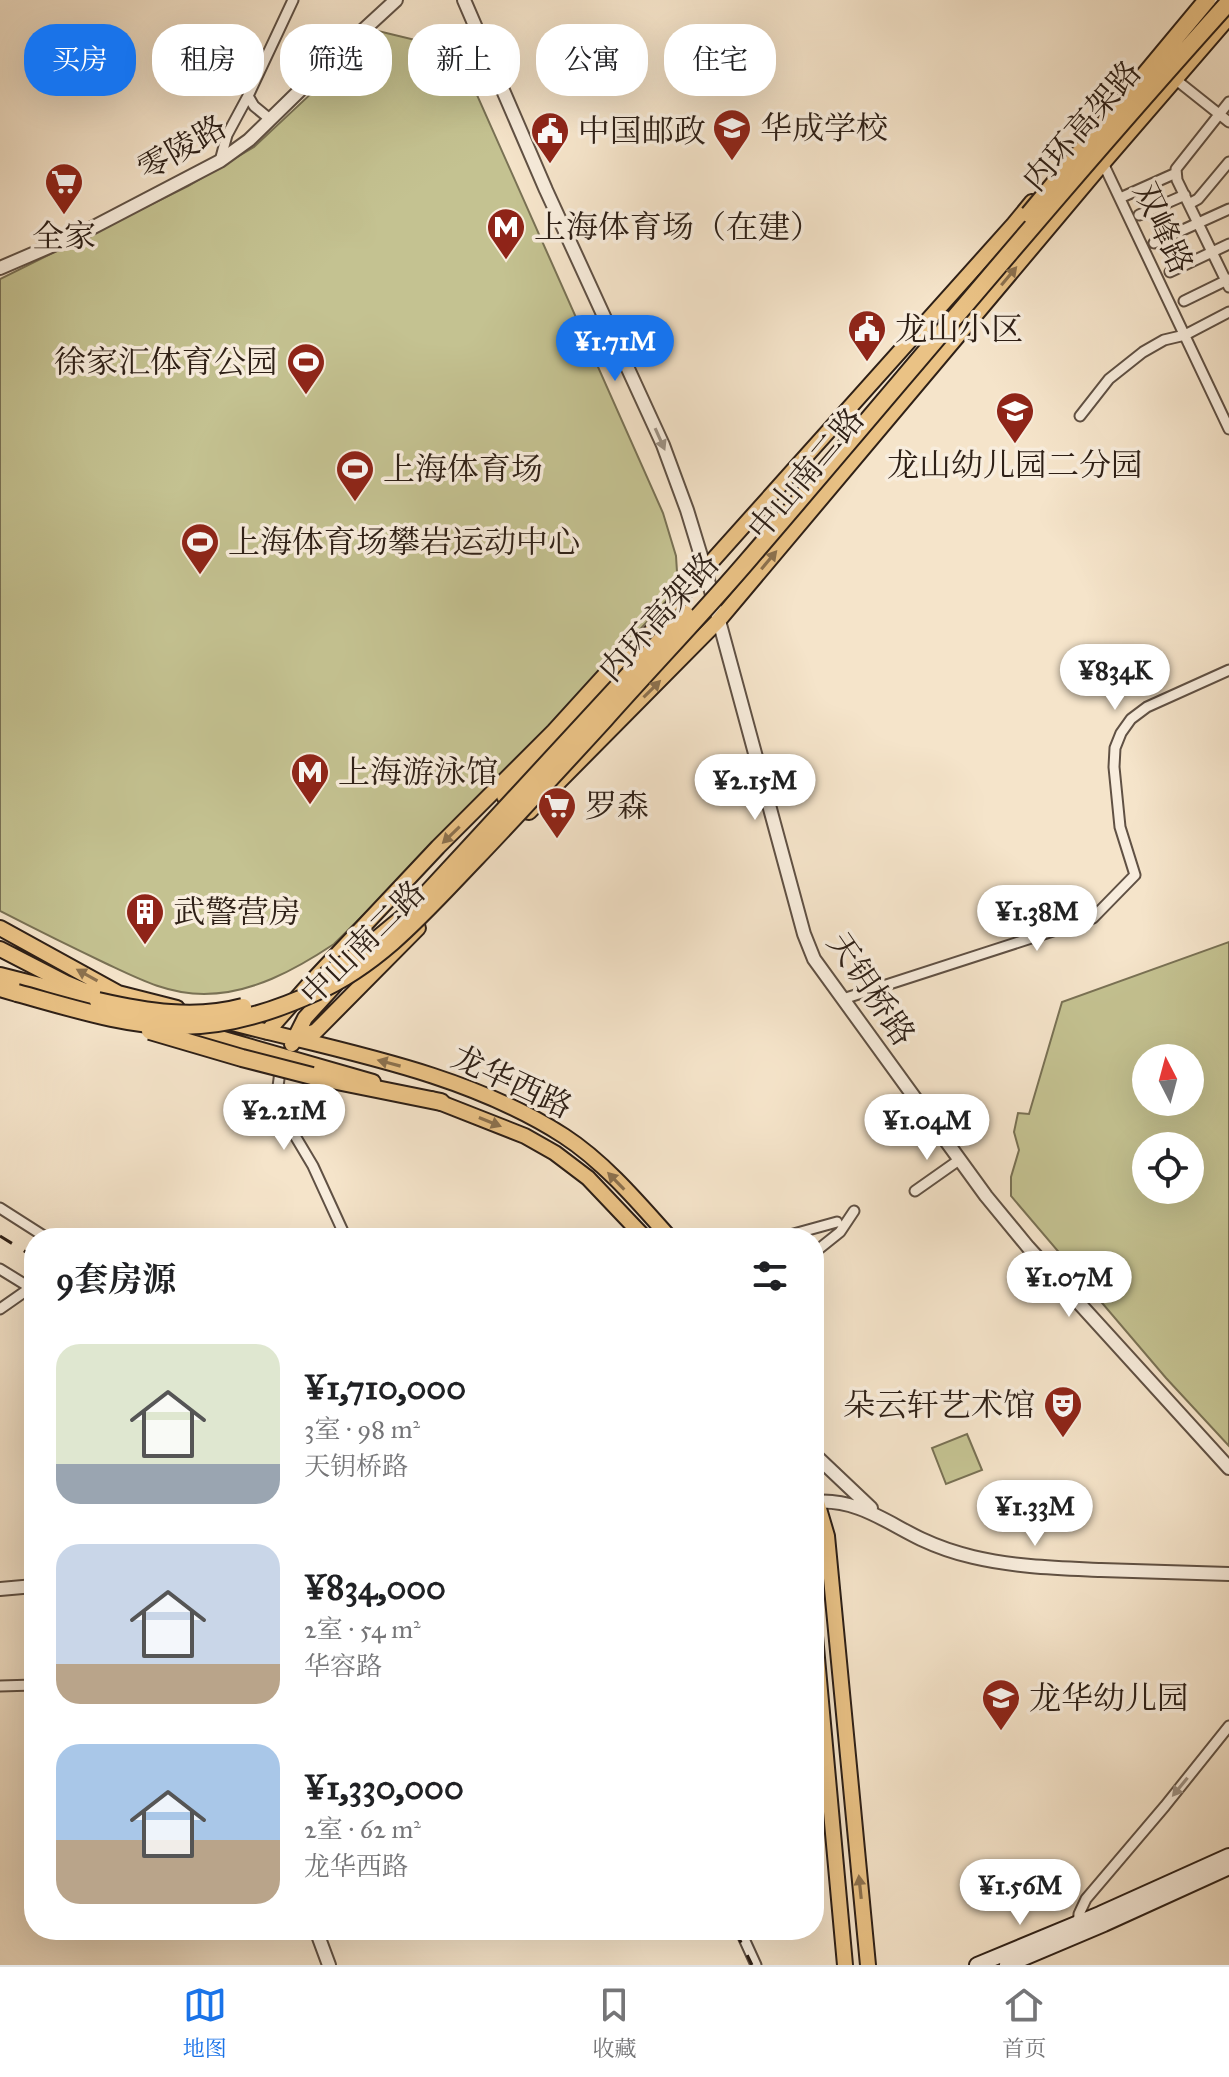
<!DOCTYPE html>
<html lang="zh">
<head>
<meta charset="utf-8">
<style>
	body { margin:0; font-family:"IM FELL Great Primer","Noto Serif SC",serif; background:#f2f2f2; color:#202124; height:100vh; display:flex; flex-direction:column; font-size:30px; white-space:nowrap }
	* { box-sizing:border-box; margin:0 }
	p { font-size:26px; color:#757577 }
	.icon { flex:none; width:44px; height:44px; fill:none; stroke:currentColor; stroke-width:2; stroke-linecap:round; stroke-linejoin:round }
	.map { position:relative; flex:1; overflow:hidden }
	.sheet { position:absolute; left:24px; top:1228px; width:800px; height:712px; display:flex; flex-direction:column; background:#fff; border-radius:32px; box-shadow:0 8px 32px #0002 }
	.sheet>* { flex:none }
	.guide { position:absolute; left:24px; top:24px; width:800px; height:72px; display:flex; gap:16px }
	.needle { width:52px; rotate:354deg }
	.fabs { position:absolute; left:1132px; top:1044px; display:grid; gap:16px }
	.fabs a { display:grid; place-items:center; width:72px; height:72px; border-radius:50%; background:#fff; box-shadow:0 8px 32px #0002; font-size:40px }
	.price { position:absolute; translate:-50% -68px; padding:0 18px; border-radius:28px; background:#fff; color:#222; font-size:26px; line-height:52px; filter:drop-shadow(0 2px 4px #0008) }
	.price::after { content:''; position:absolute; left:50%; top:48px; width:24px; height:18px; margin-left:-12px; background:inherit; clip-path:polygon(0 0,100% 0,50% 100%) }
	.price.current { background:#1a73e8; color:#fff }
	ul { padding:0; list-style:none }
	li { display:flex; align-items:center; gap:24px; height:200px; padding:0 32px }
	li span { display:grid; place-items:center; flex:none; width:224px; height:160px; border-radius:24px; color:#555 }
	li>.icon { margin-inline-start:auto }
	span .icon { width:96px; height:96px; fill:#fffc; stroke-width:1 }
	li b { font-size:34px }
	h2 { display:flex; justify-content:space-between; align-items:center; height:96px; padding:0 32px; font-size:34px }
	.chip { padding:0 28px; border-radius:32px; background:#fff; box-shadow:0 8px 32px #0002; font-size:28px; line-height:72px }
	.chip.current { background:#1a73e8; color:#fff }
	.tabs { display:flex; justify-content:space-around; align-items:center; height:112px; border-top:2px solid #e0e0e0; background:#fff; font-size:22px; color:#757577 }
	.tabs a { display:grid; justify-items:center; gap:4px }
	.tabs .current { color:#1a73e8 }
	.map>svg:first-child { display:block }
	.green { fill:#c4c291; stroke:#797154; stroke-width:2; fill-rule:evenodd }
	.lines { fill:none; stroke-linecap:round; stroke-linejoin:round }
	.minor-casing { stroke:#605144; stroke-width:13 }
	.tertiary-casing { stroke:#605144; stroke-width:16 }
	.secondary-casing { stroke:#2e2017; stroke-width:18 }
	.primary-casing { stroke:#2e2017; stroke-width:18 }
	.trunk-casing { stroke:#2e2017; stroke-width:20 }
	.minor { stroke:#f8eddd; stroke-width:9 }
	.tertiary { stroke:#f8eddd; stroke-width:12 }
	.secondary { stroke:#f8eddd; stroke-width:14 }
	.primary { stroke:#eac285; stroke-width:14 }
	.trunk { stroke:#eac285; stroke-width:16 }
	.rail { stroke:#2e2017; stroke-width:3; stroke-dasharray:14 14; stroke-linecap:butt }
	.trunk-bridge-casing { stroke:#2e2017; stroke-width:20; stroke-linecap:butt }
	.trunk-bridge { stroke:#eac285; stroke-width:16 }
	.oneway { fill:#8c714e }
	.oneway2 { fill:#9d9184 }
	.labels { text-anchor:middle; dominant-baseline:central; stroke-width:7; stroke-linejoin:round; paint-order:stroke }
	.street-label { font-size:32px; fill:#2e2017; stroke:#f8eddd }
	.poi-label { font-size:32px; fill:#2e2017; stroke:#f8eddd; text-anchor:start }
</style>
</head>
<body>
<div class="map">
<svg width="1229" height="1965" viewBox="0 0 1229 1965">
	<rect width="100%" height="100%" fill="#f5e4ca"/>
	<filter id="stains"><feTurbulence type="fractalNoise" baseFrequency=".0025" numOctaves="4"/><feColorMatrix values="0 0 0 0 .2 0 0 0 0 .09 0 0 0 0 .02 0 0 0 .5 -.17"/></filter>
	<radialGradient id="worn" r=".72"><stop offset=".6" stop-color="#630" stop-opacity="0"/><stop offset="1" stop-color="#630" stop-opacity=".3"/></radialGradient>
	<path class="green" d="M378 31 457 50 663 513 676 556 678 588 527 753 334 944C295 970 251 994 204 994 167 994 137 978 105 963 69 946 35 929 0 911V279L188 186 254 147Z
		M1229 942V1446L1166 1378 1011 1196V1177L1019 1150 1014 1132 1018 1113 1029 1114 1062 1002ZM1146 1058H1190V1102H1146ZM1190 1146V1190H1146V1146Z
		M967 1434 982 1470 946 1484 932 1448Z"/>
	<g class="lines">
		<defs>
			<path id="minor" d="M1175 79 1229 122
				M248 96 254 106 271 120
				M1229 102 1176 169 1177 180 1229 287
				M220 161 227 135 248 96 293 0
				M1102 161 1229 429
				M1120 198 1176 173
				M1189 204 1198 199 1229 162
				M1139 215 1185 195
				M1154 243 1229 209
				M1170 272 1229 244
				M1184 301 1229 279
				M1080 416 1109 379 1143 352 1164 340 1185 335 1229 312
				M843 999 1093 918 1135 875 1120 827 1114 767 1115 748 1121 733 1131 719 1147 707 1229 670
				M281 1064 277 1094 285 1119 313 1166 346 1238
				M915 1191 959 1160
				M0 1208 47 1238
				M779 1238 837 1222
				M815 1252 840 1232 854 1211
				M0 1269 34 1290
				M0 1309 30 1288
				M0 1686 34 1685
				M1078 1927 1079 1914 1086 1899 1165 1806 1229 1726
				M740 1930 756 1965"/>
			<path id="tertiary" d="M464 0 546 190 663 445 687 510 705 569 804 934 814 959 986 1196 1028 1247 1229 1468
				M0 268 86 231 220 161 249 140 333 58 396 0
				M814 1454 871 1508
				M814 1502C856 1498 886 1522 921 1539 938 1547 956 1553 973 1557 1015 1567 1058 1568 1101 1570 1144 1571 1186 1573 1229 1574
				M0 1589 34 1586
				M316 1930 329 1965"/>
			<path id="secondary" d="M977 1965 1100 1914 1229 1856
				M1007 1965 1104 1924 1229 1867"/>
			<path id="primary" d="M529 812 719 620 1103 163 1229 17
				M0 928 118 993 177 1008
				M0 949 66 983 95 995
				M228 1022C340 1051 465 1072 564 1136 604 1162 638 1202 670 1238
				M185 1028 373 1082
				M267 1032 312 981 438 847 554 731 614 665 640 645 705 569 1014 224 1032 202
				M294 1039 316 1031 418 928
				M292 1044 305 1018 336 984
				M431 1099 525 1136 555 1153 588 1178 645 1238
				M814 1492 827 1536 868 1965
				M814 1625 845 1965"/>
			<path id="trunk" d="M505 796 618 673 640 645
				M0 976 98 1001
				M0 988 17 993
				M312 1076 441 1102"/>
		</defs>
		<use href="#minor" class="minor-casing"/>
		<use href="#tertiary" class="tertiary-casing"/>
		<use href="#secondary" class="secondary-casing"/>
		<use href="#primary" class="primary-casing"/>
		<use href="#trunk" class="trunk-casing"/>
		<use href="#minor" class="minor"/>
		<use href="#tertiary" class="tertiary"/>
		<use href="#secondary" class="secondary"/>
		<use href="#primary" class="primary"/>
		<use href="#trunk" class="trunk"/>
		<path class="rail" d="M0 1236 34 1257
			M735 1930 752 1965"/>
		<defs>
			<path id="trunk-bridge" d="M1029 214 1207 0
				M325 976 357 956 409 913 685 614
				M17 993C69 1007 125 1026 180 1026 227 1026 273 1012 316 992 381 963 426 910 475 859 519 813 562 766 605 719 653 665 703 613 750 558 909 373 1065 184 1229 2
				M98 1001C146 1012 195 1020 243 1007
				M150 1031 242 1058 312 1076"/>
		</defs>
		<use href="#trunk-bridge" class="trunk-bridge-casing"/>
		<use href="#trunk-bridge" class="trunk-bridge"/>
	</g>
	<defs><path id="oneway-solid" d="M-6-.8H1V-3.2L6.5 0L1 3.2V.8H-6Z" transform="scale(2)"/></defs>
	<g class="oneway">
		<use href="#oneway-solid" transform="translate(1009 276) rotate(-50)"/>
		<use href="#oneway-solid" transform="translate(769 560) rotate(-50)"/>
		<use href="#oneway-solid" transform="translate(652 689) rotate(-45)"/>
		<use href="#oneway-solid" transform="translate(451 835) rotate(136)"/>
		<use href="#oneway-solid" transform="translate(87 975) rotate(-151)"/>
		<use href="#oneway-solid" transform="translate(389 1063) rotate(-165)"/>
		<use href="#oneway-solid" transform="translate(490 1122) rotate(22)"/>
		<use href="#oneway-solid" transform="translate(616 1181) rotate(-134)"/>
		<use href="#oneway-solid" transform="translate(860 1887) rotate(-96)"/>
	</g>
	<g class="oneway2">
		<use href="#oneway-solid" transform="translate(660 439) rotate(66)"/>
		<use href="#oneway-solid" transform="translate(1180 1787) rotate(129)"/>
	</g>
	<defs>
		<symbol id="school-pin" viewBox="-11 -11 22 30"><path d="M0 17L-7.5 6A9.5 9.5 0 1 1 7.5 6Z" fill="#8f2418" stroke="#f8eddd"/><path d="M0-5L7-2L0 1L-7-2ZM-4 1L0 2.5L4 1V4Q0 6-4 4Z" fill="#fff"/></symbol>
		<symbol id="civic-pin" viewBox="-11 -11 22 30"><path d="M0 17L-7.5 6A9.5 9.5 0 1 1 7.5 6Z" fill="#8f2418" stroke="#f8eddd"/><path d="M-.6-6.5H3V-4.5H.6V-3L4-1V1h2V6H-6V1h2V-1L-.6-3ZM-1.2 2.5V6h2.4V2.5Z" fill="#fff"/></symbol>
		<symbol id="supermarket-pin" viewBox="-11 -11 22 30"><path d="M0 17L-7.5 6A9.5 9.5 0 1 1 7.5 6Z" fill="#8f2418" stroke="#f8eddd"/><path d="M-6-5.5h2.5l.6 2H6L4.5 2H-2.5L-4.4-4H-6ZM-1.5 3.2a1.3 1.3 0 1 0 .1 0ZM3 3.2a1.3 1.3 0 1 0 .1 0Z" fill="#fff"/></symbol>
		<symbol id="metro-pin" viewBox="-11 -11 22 30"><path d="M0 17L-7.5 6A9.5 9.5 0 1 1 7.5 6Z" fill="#8f2418" stroke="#f8eddd"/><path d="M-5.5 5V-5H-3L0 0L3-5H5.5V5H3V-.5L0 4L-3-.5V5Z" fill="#fff"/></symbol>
		<symbol id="stadium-pin" viewBox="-11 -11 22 30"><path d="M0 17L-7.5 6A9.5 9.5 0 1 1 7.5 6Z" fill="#8f2418" stroke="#f8eddd"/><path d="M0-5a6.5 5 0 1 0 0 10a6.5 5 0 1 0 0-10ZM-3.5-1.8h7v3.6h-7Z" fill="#fff"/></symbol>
		<symbol id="building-pin" viewBox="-11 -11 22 30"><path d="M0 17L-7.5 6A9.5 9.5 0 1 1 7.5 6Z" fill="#8f2418" stroke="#f8eddd"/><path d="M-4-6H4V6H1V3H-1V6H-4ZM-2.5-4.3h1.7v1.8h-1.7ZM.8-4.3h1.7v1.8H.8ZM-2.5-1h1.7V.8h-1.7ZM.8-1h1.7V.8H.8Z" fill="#fff"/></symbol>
		<symbol id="theatre-pin" viewBox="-11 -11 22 30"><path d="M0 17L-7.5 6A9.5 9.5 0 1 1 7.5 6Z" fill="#8f2418" stroke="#f8eddd"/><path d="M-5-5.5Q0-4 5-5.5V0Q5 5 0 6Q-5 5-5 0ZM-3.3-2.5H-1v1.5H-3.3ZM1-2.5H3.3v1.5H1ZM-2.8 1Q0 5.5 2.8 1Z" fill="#fff"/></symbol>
	</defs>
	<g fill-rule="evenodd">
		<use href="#school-pin" x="710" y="106" width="44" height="60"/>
		<use href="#civic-pin" x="528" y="109" width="44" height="60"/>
		<use href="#supermarket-pin" x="42" y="160" width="44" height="60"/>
		<use href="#metro-pin" x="484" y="205" width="44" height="60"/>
		<use href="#civic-pin" x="845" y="307" width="44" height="60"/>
		<use href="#stadium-pin" x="284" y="340" width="44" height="60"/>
		<use href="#school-pin" x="993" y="389" width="44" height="60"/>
		<use href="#stadium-pin" x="333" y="447" width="44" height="60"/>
		<use href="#stadium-pin" x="178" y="520" width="44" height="60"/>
		<use href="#metro-pin" x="288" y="750" width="44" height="60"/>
		<use href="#supermarket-pin" x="535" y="784" width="44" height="60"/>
		<use href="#building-pin" x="123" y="890" width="44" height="60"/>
		<use href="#theatre-pin" x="1041" y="1383" width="44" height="60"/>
		<use href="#school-pin" x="979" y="1676" width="44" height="60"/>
	</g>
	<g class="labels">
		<g class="street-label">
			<text transform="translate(1082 126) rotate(-49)">内环高架路</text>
			<text transform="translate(182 148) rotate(-30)">零陵路</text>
			<text transform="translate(1163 228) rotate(65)">双峰路</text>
			<text transform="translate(806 474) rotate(-50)">中山南二路</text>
			<text transform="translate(659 617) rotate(-48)">内环高架路</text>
			<text transform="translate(363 943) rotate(-45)">中山南二路</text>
			<text transform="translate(871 989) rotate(56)">天钥桥路</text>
			<text transform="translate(512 1082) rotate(25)">龙华西路</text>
		</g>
		<g class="poi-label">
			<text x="760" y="128">华成学校</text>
			<text x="578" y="131">中国邮政</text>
			<text x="534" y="227">上海体育场（在建）</text>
			<text x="64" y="236" text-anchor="middle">全家</text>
			<text x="895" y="329">龙山小区</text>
			<text x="278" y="362" text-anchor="end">徐家汇体育公园</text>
			<text x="1015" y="465" text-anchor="middle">龙山幼儿园二分园</text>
			<text x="383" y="469">上海体育场</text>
			<text x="228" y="542">上海体育场攀岩运动中心</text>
			<text x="338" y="772">上海游泳馆</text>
			<text x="585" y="806">罗森</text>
			<text x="173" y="912">武警营房</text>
			<text x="1035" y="1405" text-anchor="end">朵云轩艺术馆</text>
			<text x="1029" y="1698">龙华幼儿园</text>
		</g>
	</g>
	<rect width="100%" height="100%" filter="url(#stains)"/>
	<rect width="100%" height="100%" fill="url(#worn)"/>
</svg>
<div class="fabs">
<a><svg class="needle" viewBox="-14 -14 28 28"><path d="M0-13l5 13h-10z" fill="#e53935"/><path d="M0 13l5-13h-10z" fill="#757577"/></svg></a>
<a><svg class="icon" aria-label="locate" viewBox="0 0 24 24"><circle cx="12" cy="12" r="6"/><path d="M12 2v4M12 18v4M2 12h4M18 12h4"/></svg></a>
</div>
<b class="price current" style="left:615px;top:383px">¥1.71M</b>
<b class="price" style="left:1115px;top:712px">¥834K</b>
<b class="price" style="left:755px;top:822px">¥2.15M</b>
<b class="price" style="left:1037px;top:953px">¥1.38M</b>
<b class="price" style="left:284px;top:1152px">¥2.21M</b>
<b class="price" style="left:927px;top:1162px">¥1.04M</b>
<b class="price" style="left:1069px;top:1319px">¥1.07M</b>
<b class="price" style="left:1035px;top:1548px">¥1.33M</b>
<b class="price" style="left:1020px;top:1927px">¥1.56M</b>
<div class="guide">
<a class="chip current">买房</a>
<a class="chip">租房</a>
<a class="chip">筛选</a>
<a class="chip">新上</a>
<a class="chip">公寓</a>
<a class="chip">住宅</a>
</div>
<section class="sheet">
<h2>9套房源<svg class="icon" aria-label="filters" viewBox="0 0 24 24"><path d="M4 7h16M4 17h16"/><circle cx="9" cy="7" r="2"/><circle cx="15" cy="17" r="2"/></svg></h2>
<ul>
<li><span style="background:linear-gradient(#dfe7d0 75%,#9aa5b1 0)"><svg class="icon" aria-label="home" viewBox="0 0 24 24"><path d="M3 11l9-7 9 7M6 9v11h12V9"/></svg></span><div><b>¥1,710,000</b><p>3室 · 98 m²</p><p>天钥桥路</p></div></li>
<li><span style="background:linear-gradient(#c9d6e8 75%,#b9a48a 0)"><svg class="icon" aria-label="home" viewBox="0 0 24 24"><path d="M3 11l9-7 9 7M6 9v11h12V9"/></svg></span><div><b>¥834,000</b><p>2室 · 54 m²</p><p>华容路</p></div></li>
<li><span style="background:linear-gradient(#a9c7e8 60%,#b9a48a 0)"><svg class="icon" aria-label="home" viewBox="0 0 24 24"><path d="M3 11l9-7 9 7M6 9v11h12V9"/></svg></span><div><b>¥1,330,000</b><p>2室 · 62 m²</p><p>龙华西路</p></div></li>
</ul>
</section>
</div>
<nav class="tabs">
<a class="current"><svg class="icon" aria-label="map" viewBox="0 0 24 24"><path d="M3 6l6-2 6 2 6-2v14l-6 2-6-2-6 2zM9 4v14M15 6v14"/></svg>地图</a>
<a><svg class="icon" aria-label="saved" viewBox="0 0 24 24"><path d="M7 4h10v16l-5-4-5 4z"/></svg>收藏</a>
<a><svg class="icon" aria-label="home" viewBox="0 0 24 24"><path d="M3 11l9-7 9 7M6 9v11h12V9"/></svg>首页</a>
</nav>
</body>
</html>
